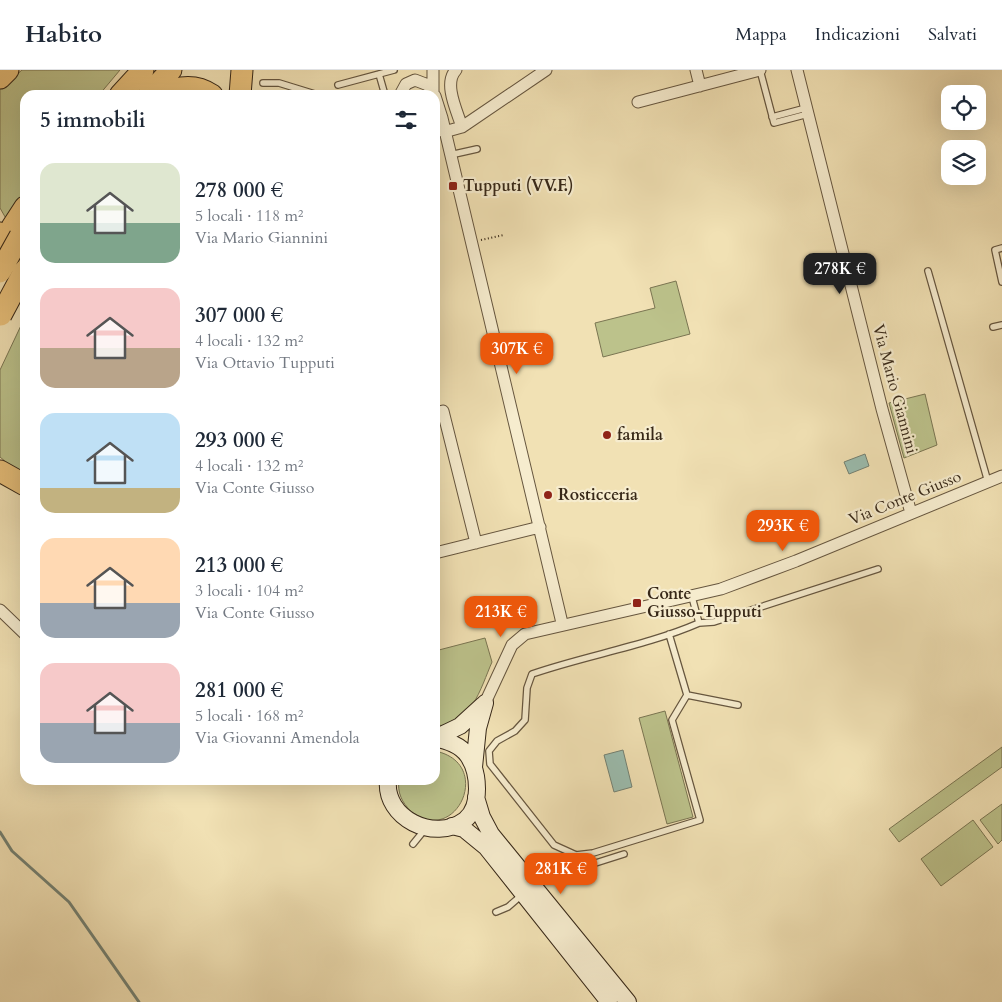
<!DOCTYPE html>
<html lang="it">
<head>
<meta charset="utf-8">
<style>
	body { margin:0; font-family:Cardo,serif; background:#f2f2f3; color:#1f2937; height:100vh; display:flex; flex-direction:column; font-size:19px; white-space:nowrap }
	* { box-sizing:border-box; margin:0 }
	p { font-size:16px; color:#747a83 }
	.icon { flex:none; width:28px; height:28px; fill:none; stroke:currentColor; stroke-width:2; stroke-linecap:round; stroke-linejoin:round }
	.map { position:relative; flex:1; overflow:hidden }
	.panel { position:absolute; left:20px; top:20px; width:420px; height:695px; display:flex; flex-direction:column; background:#fff; border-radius:15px; box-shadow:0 5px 20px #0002 }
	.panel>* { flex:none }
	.buttons { position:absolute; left:941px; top:15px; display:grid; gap:10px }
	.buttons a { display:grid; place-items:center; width:45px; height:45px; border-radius:10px; background:#fff; box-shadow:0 5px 20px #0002; font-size:25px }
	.price { position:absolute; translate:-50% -42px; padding:0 11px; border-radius:10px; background:#ea580c; color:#fff; font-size:16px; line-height:32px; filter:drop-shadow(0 1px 2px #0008) }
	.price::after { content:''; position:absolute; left:50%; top:30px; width:15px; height:11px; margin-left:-8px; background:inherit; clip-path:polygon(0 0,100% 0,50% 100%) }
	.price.current { background:#222; color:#fff }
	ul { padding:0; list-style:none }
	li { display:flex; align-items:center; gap:15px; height:125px; padding:0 20px }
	li span { display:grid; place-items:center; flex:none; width:140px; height:100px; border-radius:15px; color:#555 }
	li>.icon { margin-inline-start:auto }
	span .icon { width:60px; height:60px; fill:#fffc; stroke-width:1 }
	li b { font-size:21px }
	h2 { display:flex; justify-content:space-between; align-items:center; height:60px; padding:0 20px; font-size:21px }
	header { display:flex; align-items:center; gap:30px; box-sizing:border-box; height:70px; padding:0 25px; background:#fff; border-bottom:1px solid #e0e1e3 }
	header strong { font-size:24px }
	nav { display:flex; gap:28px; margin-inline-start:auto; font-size:18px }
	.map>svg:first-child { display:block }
	.green { fill:#bcc28b; stroke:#7a7552 }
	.water { fill:#9bbdaf; stroke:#738173 }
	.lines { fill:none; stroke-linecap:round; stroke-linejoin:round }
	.stream { stroke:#738173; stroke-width:3 }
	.lane-casing { stroke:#66563f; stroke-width:8 }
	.street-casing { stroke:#66563f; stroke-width:13 }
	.secondary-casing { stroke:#372818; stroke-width:18 }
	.highway-casing { stroke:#372818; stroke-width:23 }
	.path { stroke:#372818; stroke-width:2; stroke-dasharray:1 2.5; stroke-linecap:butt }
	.lane { stroke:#f6ecce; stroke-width:5.5 }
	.street { stroke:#f6ecce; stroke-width:11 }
	.secondary { stroke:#f6ecce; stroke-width:16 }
	.highway { stroke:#e8c07a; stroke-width:21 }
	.highway-bridge-casing { stroke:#372818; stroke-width:23; stroke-linecap:butt }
	.highway-bridge { stroke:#e8c07a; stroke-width:21 }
	.poi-dot { fill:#8f2418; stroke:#f6ecce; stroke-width:2 }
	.labels { text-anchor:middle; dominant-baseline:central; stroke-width:4.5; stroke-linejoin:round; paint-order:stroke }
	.poi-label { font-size:16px; font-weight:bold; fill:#372818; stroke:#f6ecce; text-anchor:start }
	.street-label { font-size:16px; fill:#372818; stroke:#f6ecce }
</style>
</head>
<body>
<header>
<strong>Habito</strong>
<nav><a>Mappa</a><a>Indicazioni</a><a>Salvati</a></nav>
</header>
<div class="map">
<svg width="1002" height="932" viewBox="0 0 1002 932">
	<rect width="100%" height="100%" fill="#f1e1b4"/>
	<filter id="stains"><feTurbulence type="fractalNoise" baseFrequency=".004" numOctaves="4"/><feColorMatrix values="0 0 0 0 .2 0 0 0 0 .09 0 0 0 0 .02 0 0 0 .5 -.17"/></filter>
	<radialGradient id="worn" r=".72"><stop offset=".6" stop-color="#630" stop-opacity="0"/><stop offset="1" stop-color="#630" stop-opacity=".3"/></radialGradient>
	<path class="green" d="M22 0H120L99 25H25V127L8 152 0 138V19Z
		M676 211 690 264 603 287 595 253 655 238 650 218Z
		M25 247V404L18 402 0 387V300Z
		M925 324 937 375 904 388 889 333Z
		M485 568 492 592C481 617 470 660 435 655V581Z
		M665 641 693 747 667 754 639 648Z
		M1002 677V697L899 772 889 759Z
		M435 681C495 693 456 778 411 741 402 733 397 722 399 710H435Z
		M1002 734V770L998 774 980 750Z
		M973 750 993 777 941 816 921 789Z"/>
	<path class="water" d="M865 384 869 396 849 404 844 392Z
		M623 680 632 717 614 722 604 685Z"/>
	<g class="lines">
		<path class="stream" d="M0 762 12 781 69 832 139 932"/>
		<defs>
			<path id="lane" d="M760 0 774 53 808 44
				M379 4 385 25
				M263 13H279L318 25
				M338 15 394 0
				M772 47 806 38
				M450 85 477 79
				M1002 178 995 180 1002 212
				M928 201 988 412
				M993 257 1002 255
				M699 553 714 552 878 499
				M669 564 687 625 672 650 700 750 593 783 576 785 554 775 490 694 489 681 497 671 515 661 525 650 527 618 532 604C587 585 646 576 699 553L692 527
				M687 625 738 635
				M413 774 426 758
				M535 816 542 810 624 784
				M496 842 508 837 523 824"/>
			<path id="street" d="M433 0V23
				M456 0C443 13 457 41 462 57
				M696 0 700 16
				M797 0 882 339 911 443
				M400 25 406 14 415 10 428 15 433 25
				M435 26 442 48 562 553
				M638 32 760 0
				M444 62 462 57 546 0
				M435 343 443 341 476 473
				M435 483 540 457
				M0 540 25 564
				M485 633 512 575 525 564 721 519 796 491 1002 406"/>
			<path id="secondary" d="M435 668 460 656 483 635
				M474 697 478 658 485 633
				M388 710C384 748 434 773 465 750 482 736 479 702 468 686 461 675 447 671 435 668
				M476 727 482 747 491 764 628 932
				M452 756 464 759 486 777 609 932"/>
			<path id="highway" d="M0 8 8 0
				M120 25 143 0
				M148 25 171 0
				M164 25C179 15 197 15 212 25
				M240 25 242 0
				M12 157 25 137
				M0 163 25 193
				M0 401 25 415"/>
		</defs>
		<use href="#lane" class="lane-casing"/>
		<use href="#street" class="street-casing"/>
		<use href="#secondary" class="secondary-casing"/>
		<use href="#highway" class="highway-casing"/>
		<path class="path" d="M481 170 504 165"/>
		<use href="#lane" class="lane"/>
		<use href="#street" class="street"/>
		<use href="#secondary" class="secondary"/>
		<use href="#highway" class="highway"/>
		<defs>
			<path id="highway-bridge" d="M0 202 20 166
				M1 245 25 200"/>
		</defs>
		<use href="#highway-bridge" class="highway-bridge-casing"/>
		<use href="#highway-bridge" class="highway-bridge"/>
	</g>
	<g class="poi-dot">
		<rect x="448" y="111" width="10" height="10" rx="2.5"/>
		<circle cx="607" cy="365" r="5"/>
		<circle cx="548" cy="425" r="5"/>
		<rect x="632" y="528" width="10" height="10" rx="2.5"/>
	</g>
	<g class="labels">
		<g class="poi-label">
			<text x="463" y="116">Tupputi (VV.F.)</text>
			<text x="617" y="365">famila</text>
			<text x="558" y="425">Rosticceria</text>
			<text x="647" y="524">Conte<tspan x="647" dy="18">Giusso-Tupputi</tspan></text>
		</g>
		<g class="street-label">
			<text transform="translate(895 319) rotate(75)">Via Mario Giannini</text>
			<text transform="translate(905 428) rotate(-22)">Via Conte Giusso</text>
		</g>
	</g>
	<rect width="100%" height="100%" filter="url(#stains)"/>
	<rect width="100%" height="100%" fill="url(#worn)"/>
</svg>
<div class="buttons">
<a><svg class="icon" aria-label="locate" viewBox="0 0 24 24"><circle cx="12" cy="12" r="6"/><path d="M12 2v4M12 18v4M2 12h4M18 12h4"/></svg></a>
<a><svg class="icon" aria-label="layers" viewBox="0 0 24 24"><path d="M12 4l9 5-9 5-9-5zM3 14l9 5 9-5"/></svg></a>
</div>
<b class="price current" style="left:840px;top:225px">278K €</b>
<b class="price" style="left:517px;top:305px">307K €</b>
<b class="price" style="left:783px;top:482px">293K €</b>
<b class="price" style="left:501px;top:568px">213K €</b>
<b class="price" style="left:561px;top:825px">281K €</b>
<section class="panel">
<h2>5 immobili<svg class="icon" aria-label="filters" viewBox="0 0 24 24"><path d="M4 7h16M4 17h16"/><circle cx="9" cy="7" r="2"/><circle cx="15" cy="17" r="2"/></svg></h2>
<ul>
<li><span style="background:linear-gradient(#dfe7d0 60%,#7fa58c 0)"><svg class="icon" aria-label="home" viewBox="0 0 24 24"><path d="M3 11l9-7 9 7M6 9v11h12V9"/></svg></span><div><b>278 000 €</b><p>5 locali · 118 m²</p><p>Via Mario Giannini</p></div></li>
<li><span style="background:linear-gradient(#f6c9c9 60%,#b9a48a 0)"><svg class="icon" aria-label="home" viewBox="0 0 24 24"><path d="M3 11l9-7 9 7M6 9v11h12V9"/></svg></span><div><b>307 000 €</b><p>4 locali · 132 m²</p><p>Via Ottavio Tupputi</p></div></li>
<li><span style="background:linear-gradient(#bfe0f5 75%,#c2b280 0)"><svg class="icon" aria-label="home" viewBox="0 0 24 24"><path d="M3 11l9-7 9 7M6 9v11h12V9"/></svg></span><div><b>293 000 €</b><p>4 locali · 132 m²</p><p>Via Conte Giusso</p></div></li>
<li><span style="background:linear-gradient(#ffd9b3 65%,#9aa5b1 0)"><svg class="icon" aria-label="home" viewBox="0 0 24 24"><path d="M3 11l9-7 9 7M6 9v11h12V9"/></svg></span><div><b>213 000 €</b><p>3 locali · 104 m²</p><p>Via Conte Giusso</p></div></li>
<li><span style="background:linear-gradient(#f6c9c9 60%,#9aa5b1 0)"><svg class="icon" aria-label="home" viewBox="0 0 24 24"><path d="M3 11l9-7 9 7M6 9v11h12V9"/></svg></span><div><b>281 000 €</b><p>5 locali · 168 m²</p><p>Via Giovanni Amendola</p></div></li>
</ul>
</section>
</div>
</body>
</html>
